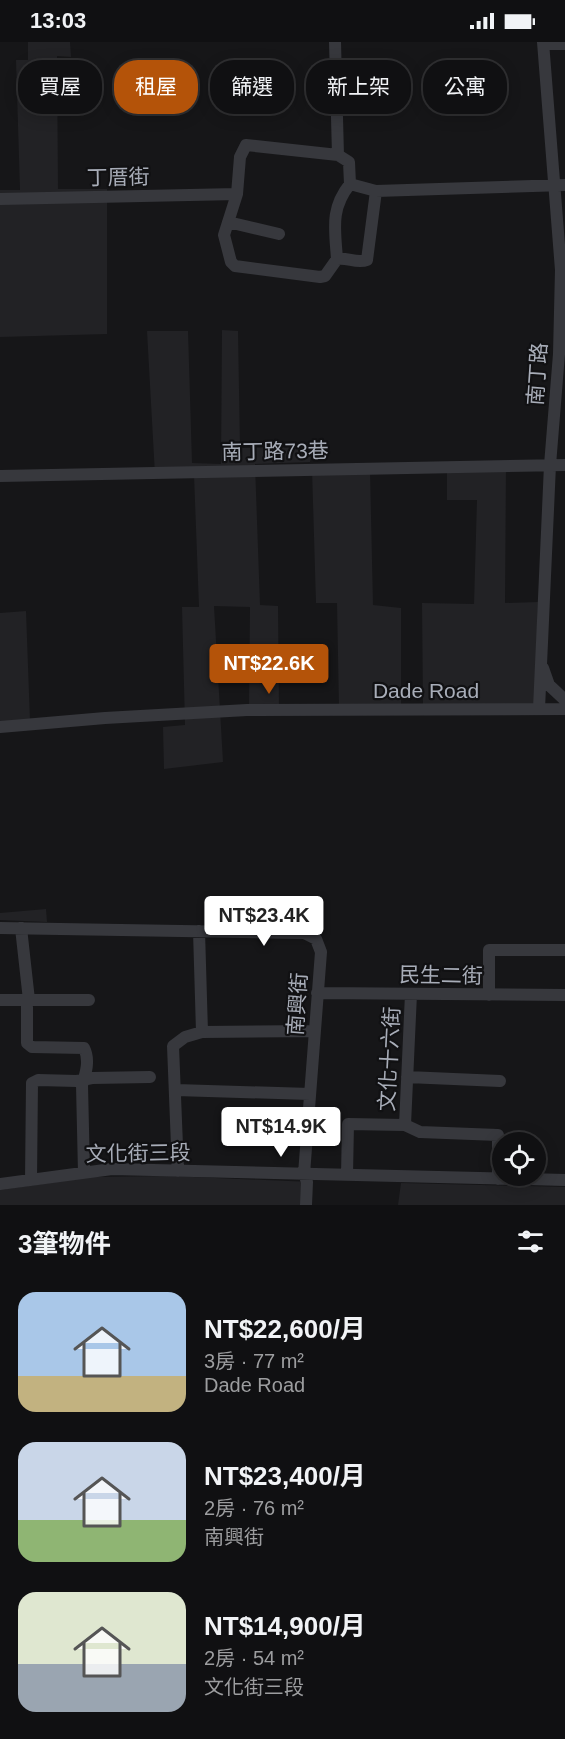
<!DOCTYPE html>
<html lang="zh-TW">
<head>
<meta charset="utf-8">
<style>
	body { margin:0; font-family:Arial,"Noto Sans TC",sans-serif; background:#19191b; color:#f1f3f6; height:100vh; display:flex; flex-direction:column; font-size:22px; white-space:nowrap }
	* { box-sizing:border-box; margin:0 }
	p { font-size:20px; color:#9c9d9f }
	.icon { flex:none; width:33px; height:33px; fill:none; stroke:currentColor; stroke-width:2; stroke-linecap:round; stroke-linejoin:round }
	.map { position:relative; height:1163px; overflow:hidden }
	.panel { display:flex; flex-direction:column; background:#101012; flex:1 }
	.panel>* { flex:none }
	.banner { position:absolute; left:18px; top:18px; width:530px; height:54px; display:flex; gap:12px }
	.tools { position:absolute; left:492px; top:1090px; display:grid; gap:12px }
	.tools a { display:grid; place-items:center; width:54px; height:54px; border-radius:50%; background:#101012; box-shadow:0 3px 15px #0003,0 0 0 2px #303032; font-size:30px }
	.price { position:absolute; translate:-50% -51px; padding:0 14px; border-radius:6px; background:#fff; color:#222; font-size:20px; line-height:39px; filter:drop-shadow(0 2px 3px #0008) }
	.price::after { content:''; position:absolute; left:50%; top:36px; width:18px; height:14px; margin-left:-9px; background:inherit; clip-path:polygon(0 0,100% 0,50% 100%) }
	.price.selected { background:#b45309; color:#fff }
	ul { padding:0; list-style:none }
	li { display:flex; align-items:center; gap:18px; height:150px; padding:0 18px }
	li span { display:grid; place-items:center; flex:none; width:168px; height:120px; border-radius:18px; color:#555 }
	li>.icon { margin-inline-start:auto }
	span .icon { width:72px; height:72px; fill:#fffc; stroke-width:1 }
	li b { font-size:26px }
	h2 { display:flex; justify-content:space-between; align-items:center; height:72px; padding:0 18px; font-size:26px }
	.tag { padding:0 21px; border-radius:24px; background:#101012; box-shadow:0 3px 15px #0003,0 0 0 2px #303032; font-size:21px; line-height:54px }
	.tag.selected { background:#b45309; color:#fff }
	.status { display:flex; justify-content:space-between; align-items:center; height:42px; padding:0 30px; background:#101012; direction:ltr }
	.status svg { height:16px; fill:currentColor }
	.map>svg:first-child { display:block }
	.built { fill:#222225 }
	.lines { fill:none; stroke-linecap:round; stroke-linejoin:round }
	.minor { stroke:#37383d; stroke-width:12 }
	.labels { text-anchor:middle; dominant-baseline:central; stroke-width:4.5; stroke-linejoin:round; paint-order:stroke }
	.street-label { font-size:21px; fill:#a8adb8; stroke:#111113 }
</style>
</head>
<body>
<div class="status"><b>13:03</b><svg viewBox="0 0 49 12"><path d="M0 12V9h3v3zM5 12V6h3v6zM10 12V3h3v9zM15 12V0h3v12zM26 1h20v11H26zM47 4h2v5h-2z"/></svg></div>
<div class="map">
<svg width="565" height="1163" viewBox="0 0 565 1163">
	<rect width="100%" height="100%" fill="#161618"/>
	<path class="built" d="M28 0H70L71 15 57 14 58 147H107V292L0 295V148H20L16 18H28Z
		M222 288 238 289 240 406 313 405 310 420 255 422 260 563 278 564 279 667H249L250 565 214 564 223 720 164 727 163 685 185 683 182 565H199L194 433H155L147 289H188L192 421 221 422Z
		M506 423 505 561 538 560 535 663 423 665 422 561 474 562 477 458H447V424Z
		M312 427 370 428 373 563 401 566V668L339 666 337 561H316Z
		M26 569 30 679 0 680V571Z
		M46 867 47 880 0 878V871Z
		M170 1134 312 1140V1163H0V1148L91 1135Z
		M401 1141 565 1145V1163H398Z"/>
	<g class="lines">
		<path class="minor" d="M335 0 338 113 349 120 350 142 376 149 367 218C357 222 347 215 337 217L325 234 320 235 235 224 231 220 224 193 237 152 240 115 246 103 338 113
			M544 2H565
			M376 149 565 143
			M0 157 237 152
			M228 180 279 192
			M337 217C335 187 330 167 350 142
			M0 434 565 423
			M543 626 549 643 565 658
			M539 667 550 423 559 312 561 228 543 0
			M0 685 105 676 247 668 565 667
			M0 886 304 891 316 897 321 910 304 1132 307 1140 306 1163
			M21 886 29 958 27 963V1001L32 1005 84 1006C90 1018 86 1031 82 1043L84 1131
			M199 889 202 990
			M317 951 565 953
			M489 953V908H565
			M0 958H89
			M407 1035 500 1039
			M176 1048 310 1052
			M405 1083 420 1090 498 1093V1137
			M178 1129 173 1004 185 995 202 990 315 989
			M347 1133 348 1082 405 1083 411 952
			M31 1138 32 1041 38 1038 77 1039 92 1036 150 1035
			M0 1142 112 1127 565 1138"/>
	</g>
	<g class="labels">
		<g class="street-label">
			<text transform="translate(118 135) rotate(-1)">丁厝街</text>
			<text transform="translate(537 332) rotate(-86)">南丁路</text>
			<text transform="translate(275 409) rotate(-1)">南丁路73巷</text>
			<text x="426" y="648">Dade Road</text>
			<text transform="translate(441 933) rotate(1)">民生二街</text>
			<text transform="translate(297 962) rotate(-86)">南興街</text>
			<text transform="translate(389 1017) rotate(-87)">文化十六街</text>
			<text transform="translate(138 1111) rotate(-1)">文化街三段</text>
		</g>
	</g>
</svg>
<div class="tools">
<a><svg class="icon" aria-label="locate" viewBox="0 0 24 24"><circle cx="12" cy="12" r="6"/><path d="M12 2v4M12 18v4M2 12h4M18 12h4"/></svg></a>
</div>
<b class="price selected" style="left:269px;top:653px">NT$22.6K</b>
<b class="price" style="left:264px;top:905px">NT$23.4K</b>
<b class="price" style="left:281px;top:1116px">NT$14.9K</b>
<div class="banner">
<a class="tag">買屋</a>
<a class="tag selected">租屋</a>
<a class="tag">篩選</a>
<a class="tag">新上架</a>
<a class="tag">公寓</a>
</div>
</div>
<section class="panel">
<h2>3筆物件<svg class="icon" aria-label="filters" viewBox="0 0 24 24"><path d="M4 7h16M4 17h16"/><circle cx="9" cy="7" r="2"/><circle cx="15" cy="17" r="2"/></svg></h2>
<ul>
<li><span style="background:linear-gradient(#a9c7e8 70%,#c2b280 0)"><svg class="icon" aria-label="home" viewBox="0 0 24 24"><path d="M3 11l9-7 9 7M6 9v11h12V9"/></svg></span><div><b>NT$22,600/月</b><p>3房 · 77 m²</p><p>Dade Road</p></div></li>
<li><span style="background:linear-gradient(#c9d6e8 65%,#8fb573 0)"><svg class="icon" aria-label="home" viewBox="0 0 24 24"><path d="M3 11l9-7 9 7M6 9v11h12V9"/></svg></span><div><b>NT$23,400/月</b><p>2房 · 76 m²</p><p>南興街</p></div></li>
<li><span style="background:linear-gradient(#dfe7d0 60%,#9aa5b1 0)"><svg class="icon" aria-label="home" viewBox="0 0 24 24"><path d="M3 11l9-7 9 7M6 9v11h12V9"/></svg></span><div><b>NT$14,900/月</b><p>2房 · 54 m²</p><p>文化街三段</p></div></li>
</ul>
</section>
</body>
</html>
